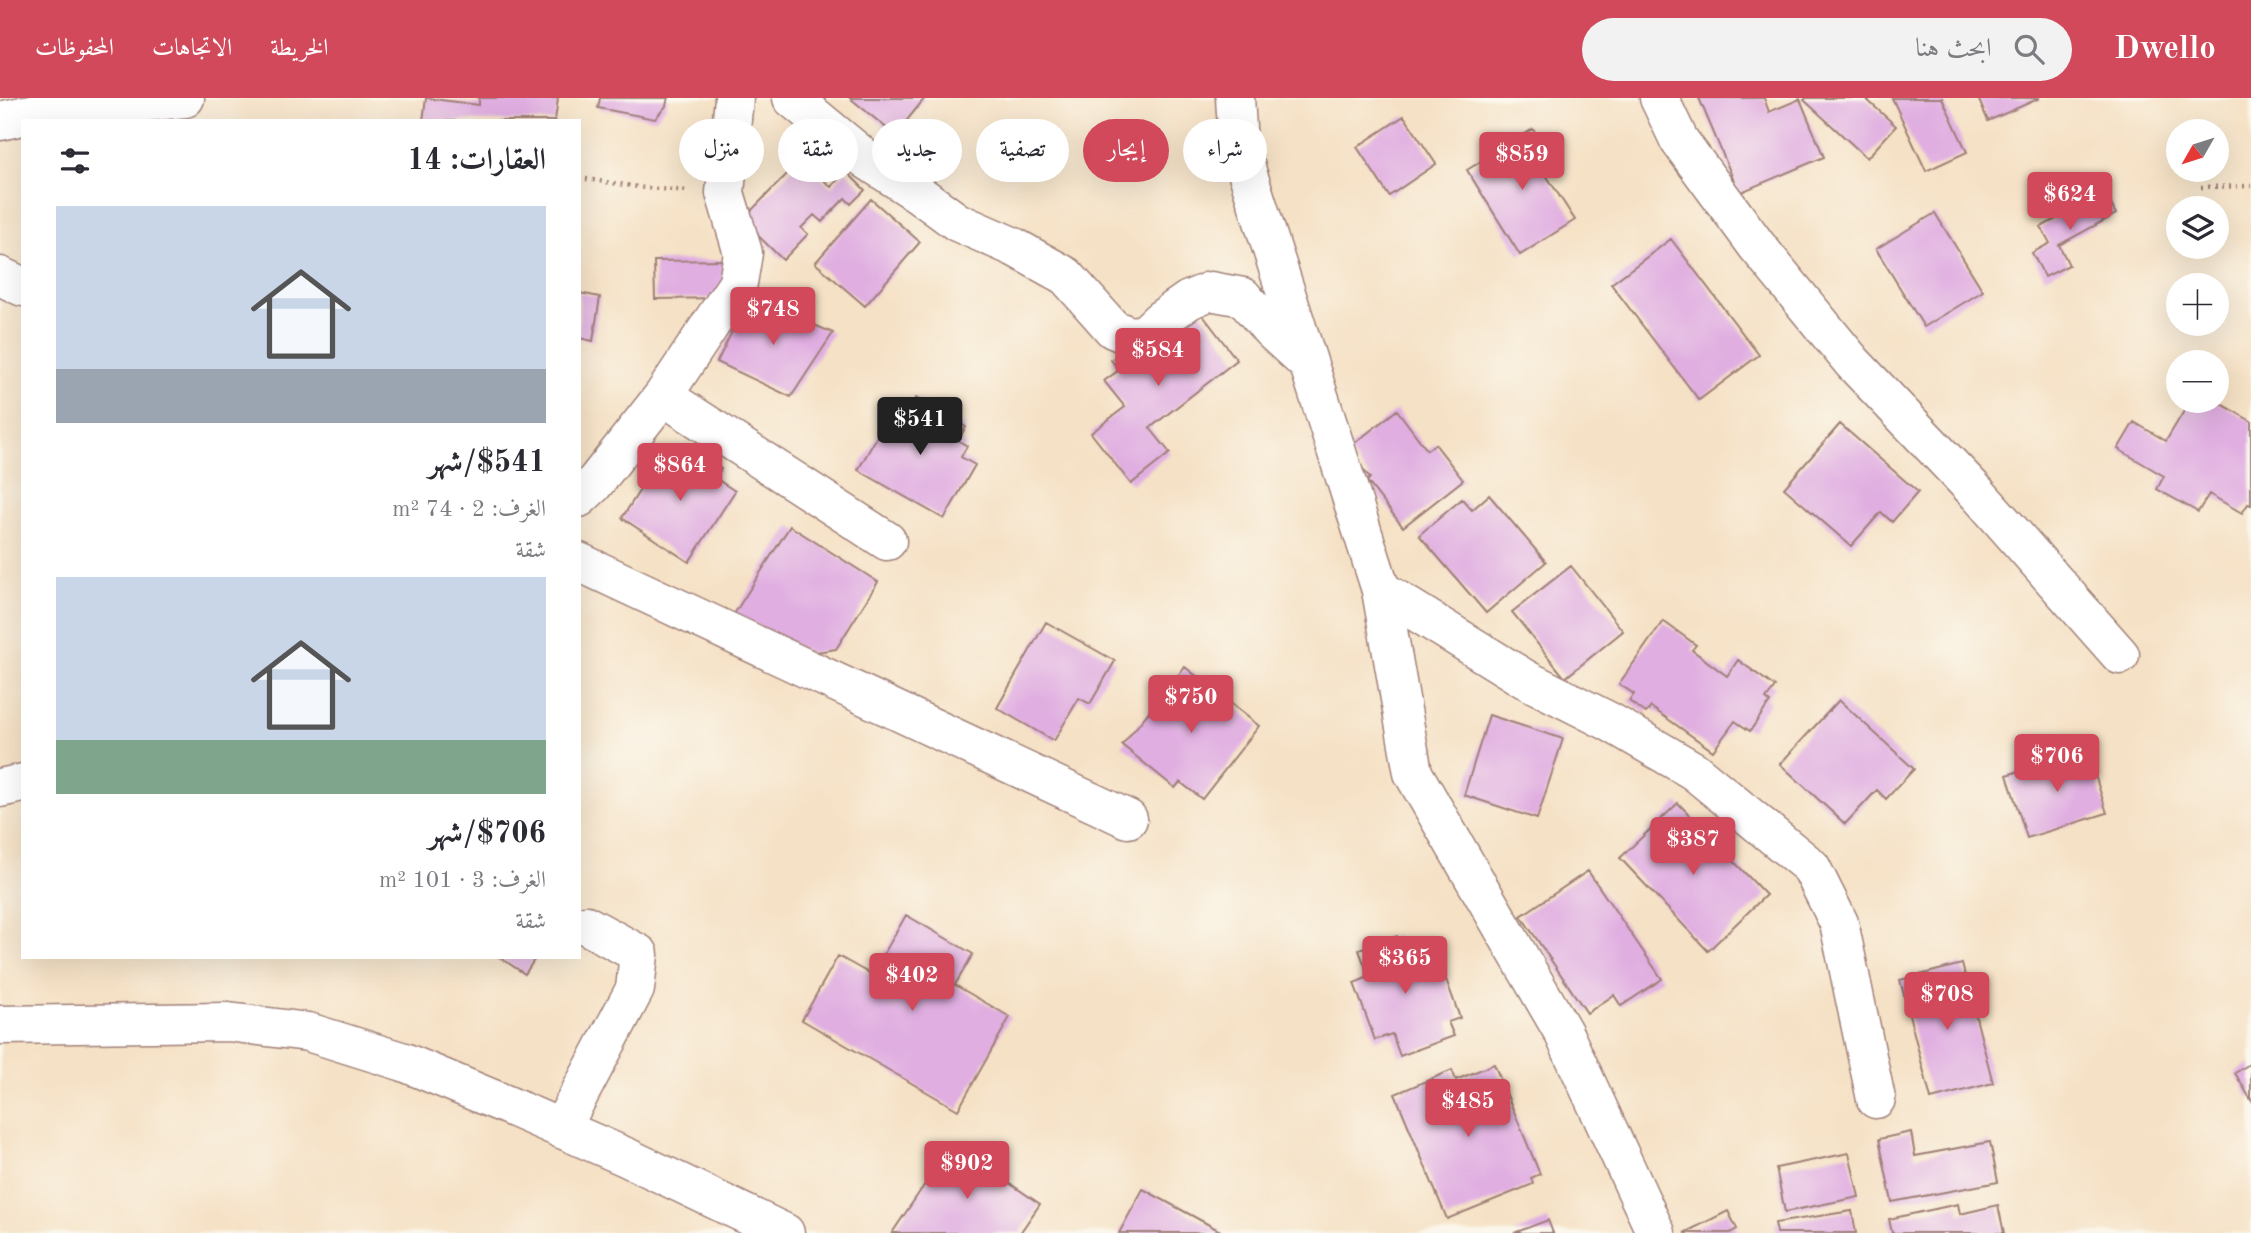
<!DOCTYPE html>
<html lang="ar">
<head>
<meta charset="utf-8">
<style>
	body { margin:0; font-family:"Old Standard TT",Amiri,serif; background:#f2f2f3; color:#2b2b33; direction:rtl; height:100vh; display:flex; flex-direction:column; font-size:26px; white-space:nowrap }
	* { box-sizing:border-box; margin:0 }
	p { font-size:23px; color:#7c7c81 }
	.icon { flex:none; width:38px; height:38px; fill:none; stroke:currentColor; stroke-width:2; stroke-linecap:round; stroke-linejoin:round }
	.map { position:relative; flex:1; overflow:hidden; direction:ltr }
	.details { position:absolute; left:21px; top:21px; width:560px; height:840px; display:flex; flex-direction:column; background:#fff; border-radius:0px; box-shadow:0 7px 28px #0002; direction:rtl }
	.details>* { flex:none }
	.top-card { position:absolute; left:602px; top:21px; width:665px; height:63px; direction:rtl; display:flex; gap:14px }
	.needle { width:46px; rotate:231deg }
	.controls { position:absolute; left:2166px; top:21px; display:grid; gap:14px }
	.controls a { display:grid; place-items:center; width:63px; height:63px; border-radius:50%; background:#fff; box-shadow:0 7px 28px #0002; font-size:35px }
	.price { position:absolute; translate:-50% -60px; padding:0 16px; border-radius:7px; background:#d1495b; color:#fff; font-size:23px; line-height:46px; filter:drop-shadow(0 2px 4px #0008) }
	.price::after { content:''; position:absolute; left:50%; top:42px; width:21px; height:16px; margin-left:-10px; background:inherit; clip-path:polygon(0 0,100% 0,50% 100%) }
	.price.selected { background:#222; color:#fff }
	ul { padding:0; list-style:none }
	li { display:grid; align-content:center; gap:14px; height:371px; padding:0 35px }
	li span { display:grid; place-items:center; height:217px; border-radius:0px; color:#555 }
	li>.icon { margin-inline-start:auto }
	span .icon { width:126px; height:126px; fill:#fffc; stroke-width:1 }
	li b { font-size:30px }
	h2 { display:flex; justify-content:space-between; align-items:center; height:84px; padding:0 35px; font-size:30px }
	.tag { padding:0 24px; border-radius:32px; background:#fff; box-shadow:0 7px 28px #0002; font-size:24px; line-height:63px }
	.tag.selected { background:#d1495b; color:#fff }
	header { display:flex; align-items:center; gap:42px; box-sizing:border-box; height:98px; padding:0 35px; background:#d1495b; color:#fff }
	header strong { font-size:33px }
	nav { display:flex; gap:38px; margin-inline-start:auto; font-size:24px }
	.search { width:490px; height:63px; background:#f2f2f3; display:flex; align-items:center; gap:18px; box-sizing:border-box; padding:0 24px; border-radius:38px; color:#7c7c81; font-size:26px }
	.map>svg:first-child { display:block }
	.building { fill:#e0aee1 }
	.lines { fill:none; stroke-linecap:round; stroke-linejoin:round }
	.street-casing { stroke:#a08078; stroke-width:41 }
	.secondary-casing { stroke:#a08078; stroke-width:41 }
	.primary-casing { stroke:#a08078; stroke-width:41 }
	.path { stroke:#a08078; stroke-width:4.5; stroke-dasharray:2 5; stroke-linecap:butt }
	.street { stroke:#fff; stroke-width:38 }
	.secondary { stroke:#fff; stroke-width:38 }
	.primary { stroke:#fff; stroke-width:38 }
</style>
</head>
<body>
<header>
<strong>Dwello</strong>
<div class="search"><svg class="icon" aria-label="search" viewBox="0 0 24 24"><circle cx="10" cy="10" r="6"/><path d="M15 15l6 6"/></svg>ابحث هنا</div>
<nav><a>الخريطة</a><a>الاتجاهات</a><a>المحفوظات</a></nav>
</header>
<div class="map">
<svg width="2251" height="1135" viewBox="0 0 2251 1135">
	<rect width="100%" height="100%" fill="#fbf7ec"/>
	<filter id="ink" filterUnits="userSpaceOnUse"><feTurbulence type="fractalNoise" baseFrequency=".0143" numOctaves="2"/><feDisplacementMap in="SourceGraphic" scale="14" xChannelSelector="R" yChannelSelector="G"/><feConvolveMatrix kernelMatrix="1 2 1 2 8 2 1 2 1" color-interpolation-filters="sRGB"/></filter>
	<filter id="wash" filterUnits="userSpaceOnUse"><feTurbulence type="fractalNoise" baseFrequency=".00686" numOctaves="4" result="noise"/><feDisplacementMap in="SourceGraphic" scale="28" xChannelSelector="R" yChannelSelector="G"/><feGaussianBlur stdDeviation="1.57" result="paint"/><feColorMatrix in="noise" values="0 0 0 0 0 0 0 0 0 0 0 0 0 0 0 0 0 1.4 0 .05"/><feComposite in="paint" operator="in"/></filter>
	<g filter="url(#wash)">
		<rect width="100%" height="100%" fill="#f5e1c5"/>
		<g id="blocks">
			<path class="building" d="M426 0 479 7V0H558L555 23H423Z
				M600 0H668L666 8 655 21 598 10Z
				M850 0H925L895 37Z
				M1699 0H1764L1769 14 1800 1 1824 59 1739 95Z
				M1806 0H1865L1896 28 1867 60 1804 2Z
				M1892 0H1942L1967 54 1926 73Z
				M1978 0H2040L1988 23Z
				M1404 18 1436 66 1389 98 1357 49Z
				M1533 31 1557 70 1546 77 1575 122 1520 157 1467 72Z
				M802 61 831 89 846 73 865 92 851 106 845 100 822 124 814 117 801 130 808 136 783 162 742 122Z
				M2105 95 2116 116 2059 147 2069 167 2045 179 2032 155 2050 145 2041 129Z
				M871 101 920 144 865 208 815 165Z
				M1935 115 1983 193 1924 229 1876 151Z
				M1671 141 1759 257 1699 302 1611 186Z
				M724 162V200L655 201 654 163Z
				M579 195 600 199 593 243 579 240Z
				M749 199 833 235 791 299 717 264Z
				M1198 211 1237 262 1150 330 1170 355 1131 386 1091 335 1125 309 1104 283 1119 272 1111 262 1135 244Z
				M916 300 966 329 958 342 967 348 961 359 975 367 944 421 858 372 895 307 907 314Z
				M2190 303H2216L2251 323V407L2248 406 2242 415 2209 396 2198 414 2157 391 2164 378 2118 351 2134 324 2166 343Z
				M1397 312 1427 352 1435 346 1463 382 1403 429 1367 383 1370 380 1347 351Z
				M1840 326 1918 394 1892 424 1881 414 1851 448 1784 390Z
				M666 351 683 362 691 351 721 371 715 380 735 393 689 464 622 420Z
				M1489 397 1546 464 1486 515 1419 437 1462 401 1472 412Z
				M790 428 878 484 836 551 810 555 734 516Z
				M1571 468 1623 533 1565 580 1512 514Z
				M1663 523 1696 547 1692 552 1727 578 1738 562 1775 589 1766 601 1770 604 1750 633 1735 623 1713 653 1651 609 1646 615 1629 603 1634 596 1619 586Z
				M1046 524 1115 563 1090 606 1079 600 1054 643 997 610Z
				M1185 569 1259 628 1202 701 1180 684 1175 690 1122 647Z
				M1839 602 1914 671 1886 701 1877 692 1845 726 1780 666Z
				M1489 617 1563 641 1537 721 1464 697Z
				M2087 652 2107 715 2027 740 2007 677Z
				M1678 705 1766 797 1708 853 1620 760Z
				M1588 773 1662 881 1621 908 1614 897 1587 915 1521 818Z
				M906 817 973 856 955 887 1010 919 958 1012 802 922 838 858 872 877Z
				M1397 838 1401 848 1419 842 1432 877 1443 873 1460 920 1448 924 1454 938 1400 958 1392 936 1375 942 1354 885 1369 879 1359 852Z
				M499 859H536L525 876Z
				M1962 866 1993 985 1931 1001 1900 882Z
				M2251 965V1002L2235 975Z
				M1494 966 1540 1076 1531 1080 1533 1086 1447 1121 1395 996 1452 972 1456 982Z
				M1911 1034 1915 1058 1990 1044 1998 1084 1892 1104 1879 1041Z
				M952 1046 1040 1106 1020 1135H892Z
				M1849 1055 1859 1099 1785 1114 1776 1070Z
				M1143 1091 1224 1135H1119Z
				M1958 1106 1960 1116 1998 1107 2004 1135H1892L1889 1121Z
				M1728 1113 1737 1131 1730 1135H1684Z
				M1852 1113 1856 1135H1777L1775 1125Z
				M1548 1122 1553 1135H1514Z"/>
		</g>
	</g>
	<g filter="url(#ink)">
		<use href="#blocks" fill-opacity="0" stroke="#a08078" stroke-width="2"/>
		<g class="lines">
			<defs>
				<path id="street" d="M792 0 867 62 916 94 957 124 1014 149 1066 178 1113 231 1130 238 1145 236 1160 222 1189 202 1210 193 1243 199 1271 232 1307 265
					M1659 0 1679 42 1757 148 1853 265 1978 396 2120 557
					M0 23 61 9H94L185 0
					M0 178 23 189
					M663 298 887 443
					M579 400 593 387 663 298 738 185 743 155 725 95 734 0
					M579 464 1128 721
					M1381 492 1525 581 1610 624 1694 673 1811 769 1839 825 1876 1001
					M0 690 23 685
					M561 1031 635 891 639 856 586 827"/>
				<path id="secondary" d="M1235 0 1238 45 1381 492 1413 675 1563 934 1656 1135"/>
				<path id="primary" d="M0 927 228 924 308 934 404 964 507 1007 626 1059 785 1135"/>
			</defs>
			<use href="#street" class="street-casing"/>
			<use href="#secondary" class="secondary-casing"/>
			<use href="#primary" class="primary-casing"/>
			<path class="path" d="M579 80 645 90 689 93
				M2201 89 2251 88"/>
			<use href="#street" class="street"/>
			<use href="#secondary" class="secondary"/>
			<use href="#primary" class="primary"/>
		</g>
	</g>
</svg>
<div class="controls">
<a><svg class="needle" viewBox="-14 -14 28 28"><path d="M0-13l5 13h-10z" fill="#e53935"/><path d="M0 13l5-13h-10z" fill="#7c7c81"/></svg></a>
<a><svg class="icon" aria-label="layers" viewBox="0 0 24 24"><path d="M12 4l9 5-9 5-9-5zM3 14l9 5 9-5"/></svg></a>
<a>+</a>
<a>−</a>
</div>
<b class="price" style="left:1522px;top:94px">$859</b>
<b class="price" style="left:2070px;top:134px">$624</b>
<b class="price" style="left:773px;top:249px">$748</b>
<b class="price" style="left:1158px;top:290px">$584</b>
<b class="price selected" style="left:920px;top:359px">$541</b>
<b class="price" style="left:680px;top:405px">$864</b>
<b class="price" style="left:1191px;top:637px">$750</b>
<b class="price" style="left:2057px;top:696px">$706</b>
<b class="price" style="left:1693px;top:779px">$387</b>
<b class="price" style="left:1405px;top:898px">$365</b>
<b class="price" style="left:912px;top:915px">$402</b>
<b class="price" style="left:1947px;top:934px">$708</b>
<b class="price" style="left:1468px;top:1041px">$485</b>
<b class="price" style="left:967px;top:1103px">$902</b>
<div class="top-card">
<a class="tag">شراء</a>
<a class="tag selected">إيجار</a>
<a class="tag">تصفية</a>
<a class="tag">جديد</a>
<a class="tag">شقة</a>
<a class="tag">منزل</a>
</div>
<section class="details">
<h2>العقارات: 14<svg class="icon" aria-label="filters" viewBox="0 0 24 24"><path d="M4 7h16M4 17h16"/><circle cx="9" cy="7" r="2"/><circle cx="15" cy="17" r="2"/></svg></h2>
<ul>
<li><span style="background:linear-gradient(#c9d6e8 75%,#9aa5b1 0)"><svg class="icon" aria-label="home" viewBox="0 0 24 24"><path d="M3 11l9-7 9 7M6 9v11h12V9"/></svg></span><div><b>$541/شهر</b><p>الغرف: 2 · 74 m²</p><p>شقة</p></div></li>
<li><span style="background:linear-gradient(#c9d6e8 75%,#7fa58c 0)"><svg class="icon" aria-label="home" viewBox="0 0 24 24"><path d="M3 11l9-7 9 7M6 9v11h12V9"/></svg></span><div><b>$706/شهر</b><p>الغرف: 3 · 101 m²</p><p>شقة</p></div></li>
</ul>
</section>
</div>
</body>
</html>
